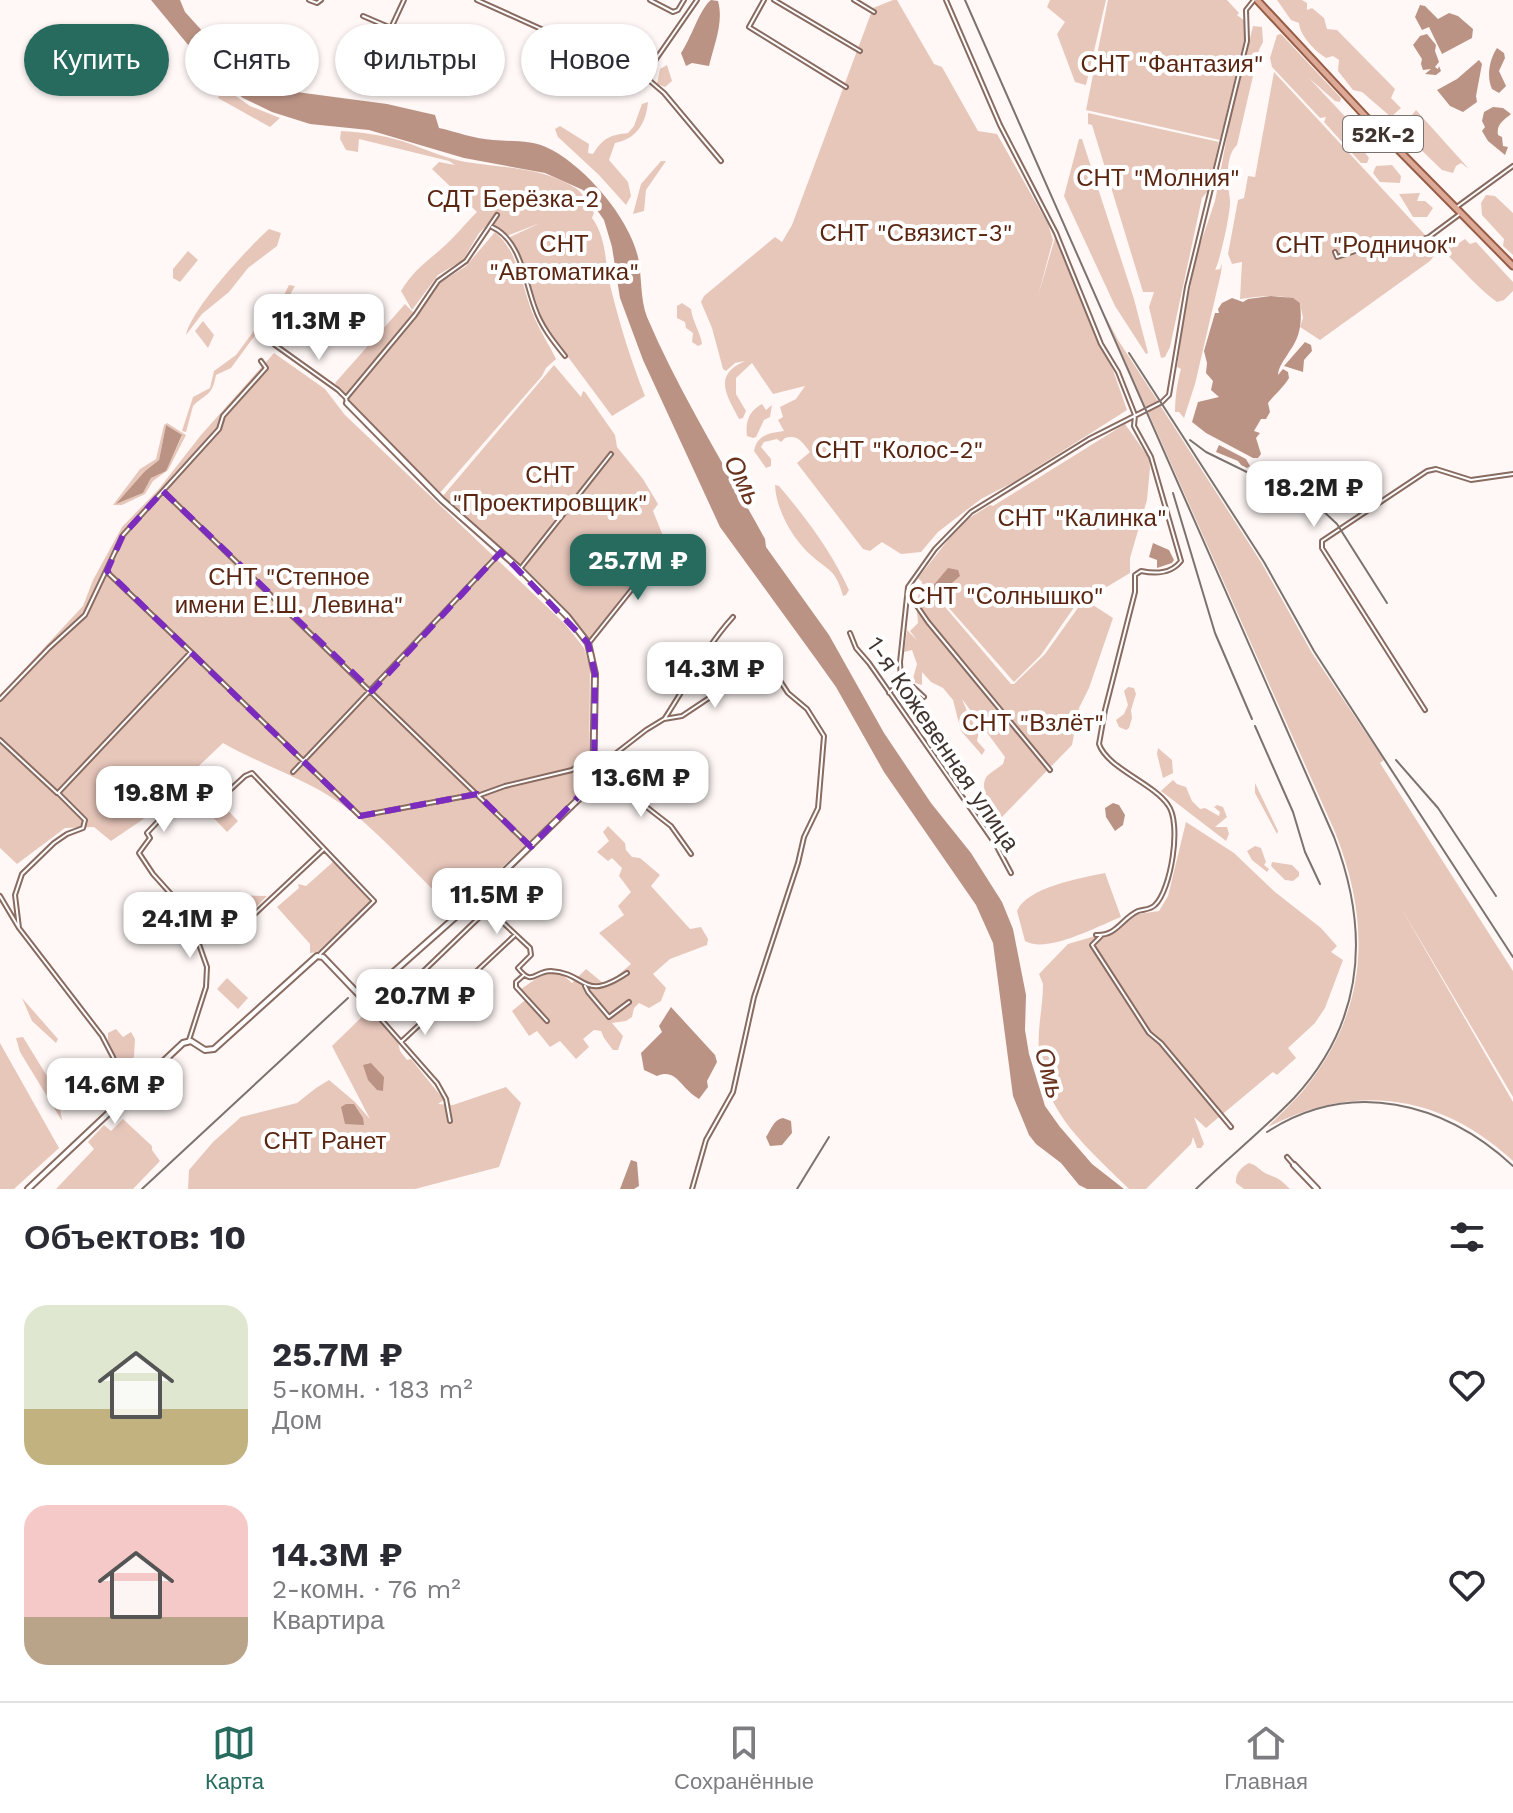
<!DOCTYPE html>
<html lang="ru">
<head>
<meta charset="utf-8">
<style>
	body { margin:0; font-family:"Work Sans",sans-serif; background:#f2f2f3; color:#2b2b33; height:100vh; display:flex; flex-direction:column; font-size:30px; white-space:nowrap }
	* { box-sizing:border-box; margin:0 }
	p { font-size:26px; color:#7c7c81 }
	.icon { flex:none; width:44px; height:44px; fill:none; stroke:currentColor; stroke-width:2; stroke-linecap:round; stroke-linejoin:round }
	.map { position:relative; height:1189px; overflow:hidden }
	.side { display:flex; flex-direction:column; background:#fff; flex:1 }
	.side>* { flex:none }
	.hud { position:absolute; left:24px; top:24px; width:800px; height:72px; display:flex; gap:16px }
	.price { position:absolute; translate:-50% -68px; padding:0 18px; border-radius:16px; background:#fff; color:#222; font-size:26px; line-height:52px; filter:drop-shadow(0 2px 4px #0008) }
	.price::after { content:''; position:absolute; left:50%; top:48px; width:24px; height:18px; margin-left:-12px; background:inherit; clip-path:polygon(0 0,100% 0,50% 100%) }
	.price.active { background:#266b5e; color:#fff }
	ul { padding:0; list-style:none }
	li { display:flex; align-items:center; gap:24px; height:200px; padding:0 24px }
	li span { display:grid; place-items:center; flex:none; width:224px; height:160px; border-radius:24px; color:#555 }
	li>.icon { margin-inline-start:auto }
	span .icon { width:96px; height:96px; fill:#fffc; stroke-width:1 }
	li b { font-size:34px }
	h2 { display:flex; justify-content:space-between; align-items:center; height:96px; padding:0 24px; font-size:34px }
	.pill { padding:0 28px; border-radius:36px; background:#fff; box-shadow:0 2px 6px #0004; font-size:28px; line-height:72px }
	.pill.active { background:#266b5e; color:#fff }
	.dock { display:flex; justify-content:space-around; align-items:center; height:112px; border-top:2px solid #e1e1e2; background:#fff; font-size:22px; color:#7c7c81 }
	.dock a { display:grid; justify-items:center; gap:4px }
	.dock .active { color:#266b5e }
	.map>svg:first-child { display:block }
	.green { fill:#e8c7bb; fill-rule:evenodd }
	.water { fill:#bb9384 }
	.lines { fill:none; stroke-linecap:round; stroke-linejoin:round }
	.minor-casing { stroke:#886b61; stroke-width:6 }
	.tertiary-casing { stroke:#886b61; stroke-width:8 }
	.primary-casing { stroke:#975c46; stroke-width:9 }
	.minor { stroke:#fff; stroke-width:2 }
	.tertiary { stroke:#fff; stroke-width:4 }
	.primary { stroke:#ddaa98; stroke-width:5 }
	.rail { stroke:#7c726e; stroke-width:2 }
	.marked { fill:none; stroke:#7b2cbf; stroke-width:6; stroke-dasharray:16 10; stroke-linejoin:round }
	.labels { text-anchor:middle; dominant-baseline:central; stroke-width:8; stroke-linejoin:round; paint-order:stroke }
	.shield { fill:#fff; stroke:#79716d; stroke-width:2 }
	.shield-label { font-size:22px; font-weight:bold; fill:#40342f }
	.park-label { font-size:24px; fill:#5a2511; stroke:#fff }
	.street-label { font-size:24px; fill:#40342f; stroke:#fff }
	.water-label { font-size:26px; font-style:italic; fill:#68321e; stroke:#fff }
</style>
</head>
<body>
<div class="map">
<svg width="1513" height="1189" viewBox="0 0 1513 1189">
	<rect width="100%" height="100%" fill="#fff8f6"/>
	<path class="green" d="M893 0H897L934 64 942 67 978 131 997 134 1048 224 1053 240 1038 296 1055 238 1090 323 1113 370 1127 410 1014 482 981 499 938 532 921 552 901 554 882 542 870 551 863 549 797 463 810 452C802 442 798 434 785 438L781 442 777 439 764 442 761 447 771 459V466L766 468 754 451C757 435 769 433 784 431L778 420 783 417 780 407 796 399 805 386 773 394 752 363 736 378V394L746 411 743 418 739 419C727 396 712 375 745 361L735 363 726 371 723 369 712 328 701 302 704 296 775 237 782 242 792 225 873 8Z
		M1050 0H1106L1086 85 1075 82 1057 34 1065 22 1047 7Z
		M1108 0H1227L1239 13 1237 15 1245 21 1244 41 1220 140 1086 110Z
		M1277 0H1302L1307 3V10L1312 8 1324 18 1327 29 1337 30 1395 89 1391 98 1401 108 1391 117 1362 92 1353 90 1338 71 1339 60 1333 56 1326 58C1315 51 1300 36 1299 23L1291 20Z
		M1253 26 1262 27 1263 42 1259 50 1237 145C1224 157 1228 185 1230 200 1231 211 1220 261 1215 270L1220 269 1222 263 1221 273 1195 384 1184 418 1179 412H1175C1175 399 1177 382 1181 369L1177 367 1185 311 1198 251 1215 201 1230 120Z
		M1281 34 1341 98 1340 102 1335 101 1309 78 1366 139 1365 142 1356 141 1369 158 1367 163H1361L1324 122 1326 117 1320 118 1272 67 1270 58 1277 35Z
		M667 65 672 81 665 87 657 84 660 69Z
		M1274 72 1439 250 1430 261 1320 340 1300 327 1303 318 1300 303C1282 292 1260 297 1240 299L1242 262 1232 264 1228 254 1238 200 1244 198 1248 176 1255 177Z
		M223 87 250 106 280 118 270 127 218 98Z
		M648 102C646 124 636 139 615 143L609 160 628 182 631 196 626 205 599 175 558 137 555 129 560 126 589 144 588 153 593 154C603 138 610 135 628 133L634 126 642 104Z
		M1416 110 1469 169 1461 163 1456 166 1453 173 1442 170 1414 143 1412 115Z
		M1088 113 1219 142 1208 191 1202 198 1170 347 1165 357 1161 358 1149 307 1154 292H1143L1092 125 1088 124Z
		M341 131C361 132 382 135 402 141 423 148 444 158 466 162 502 168 544 167 577 189 585 195 588 205 594 213L592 218C608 240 604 263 611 289 620 325 631 361 645 396L612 416 545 326 519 255 508 238 540 223 507 236 496 226 488 224 479 233 463 260 438 275 412 310 401 291C413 271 424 264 441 249 454 238 465 224 477 212L432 169 439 162 455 165 449 161 359 139 358 152 346 150 340 139Z
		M1079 139H1082L1134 299 1148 353 1146 354 1115 306 1064 196Z
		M661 161H666L646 190 644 211 633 214 641 184Z
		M1392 165 1401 176 1400 183 1380 182 1373 173 1376 166Z
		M1420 193 1417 201H1425L1433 208 1427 217H1413L1399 194Z
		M1486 195 1495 196 1513 213V255L1503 246 1504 239 1482 215 1481 203Z
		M269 229 281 233 277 246 248 268 229 292 202 314 186 335C191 309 248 248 269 229Z
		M495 232C520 253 522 290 535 319 541 333 550 346 556 359L546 368 542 376 439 494 353 407 335 383 405 304 417 316 440 283 466 266Z
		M1465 239 1470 244 1476 242 1513 282V291L1504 300 1497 302C1475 286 1461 267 1441 249L1445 242 1451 248Z
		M188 251 198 260 180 282 173 278V269Z
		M289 285 295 286 287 300 253 338 231 368 216 375C212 397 206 393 193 406L186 432 182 431 193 397 210 388 214 371 236 355 262 320 281 301Z
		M682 303 691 309C693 323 700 331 702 344L698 346 692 342 693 333 686 328 685 322 677 318V306Z
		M1101 308 1118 340 1159 403 1146 409Z
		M203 321 214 335 208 348 195 331Z
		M274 353 325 389 345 415 565 624 584 648 590 667 589 784 577 800 454 910C420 878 388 842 352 812 314 781 265 767 223 743L142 820 111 841 94 827 65 828 17 864 0 848V695L83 606 93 580 122 527 158 490 201 435Z
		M554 365 581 397 583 391 585 392 615 435 617 447 643 479 658 504 653 511 665 541 589 640 544 589 442 497Z
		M762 404 766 410 772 405 770 417 764 420 756 437 753 438 747 436C745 422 749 411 762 404Z
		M1160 405 1261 562 1312 653 1384 760 1380 763 1513 971V1097L1400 906 1513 1102V1161C1441 1094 1356 1082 1268 1127 1281 1113 1295 1101 1306 1087 1369 1008 1371 923 1335 832L1148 412Z
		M167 423 186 435 168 470 153 481 145 494 122 505H113L140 469 156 459 164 425ZM166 425 182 436 166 470 151 478 143 493 118 503 145 471 159 460Z
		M1125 424 1149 458 1150 468 1147 500 1130 558V573L1090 597 1093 605 1113 618 1089 688 1079 708 1072 745 1001 818C994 808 977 790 987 776 991 772 998 768 1003 764L1005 757 962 699 969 716 979 731 977 741 985 750 982 755 961 731 953 700 943 688 931 682 922 672V685L912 682 917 664 912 650 904 652 907 630 917 640 910 631 918 623 917 612 920 607 917 601 922 582 918 578 955 531 966 520 990 505 993 506ZM934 594 941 599 1014 682 1041 655 1077 603 1087 601 1080 605 1045 654 1014 684H1011Z
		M775 485 779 486C807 519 831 551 849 590L846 595 843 596C836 571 831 572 813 557 794 541 776 511 775 485Z
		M1128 687 1134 688 1136 694 1131 710 1132 718 1129 728 1126 730 1119 727 1116 720 1124 714 1128 705 1124 691Z
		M1158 748 1172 760 1173 773 1163 778 1157 754Z
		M1173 780 1177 784 1186 787 1192 801 1200 809 1205 808 1219 816 1220 812 1214 807 1217 805 1223 807 1227 817 1215 827H1227L1229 834 1226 841 1161 791Z
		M1255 783 1278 831 1277 834 1255 793Z
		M216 798 238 821 227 832 205 809Z
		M1186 822 1234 853 1275 892 1321 928 1337 946 1331 952 1343 960 1325 1008 1315 1023 1288 1048 1296 1058 1277 1075 1273 1072 1206 1128 1194 1117 1204 1144 1201 1148H1197L1193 1137 1191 1144 1146 1189H1129C1089 1149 1043 1113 1039 1052 1037 1029 1043 1007 1043 984L1039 974 1068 944 1092 937 1108 936 1138 914 1159 911 1168 896Z
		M608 826 625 843 626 850 632 857 640 858 660 875 651 886 690 929 701 927 708 939 707 945 670 959 653 974 666 988 661 1001 649 1008 639 1003 634 1008 632 1017 626 1021 612 1023 623 1036 618 1050H613L604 1038 601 1031 594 1030 583 1039 589 1047 576 1059 560 1041 550 1047 537 1031 529 1036 512 1011 529 997 521 989C538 977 555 964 572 983L586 969 603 983 611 981 631 964 599 933 624 915 618 906 631 892 619 876 622 868 612 858 608 861 597 852 609 841 603 832Z
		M1255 846 1261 848 1266 862 1264 865 1269 869 1267 872 1252 860 1247 851Z
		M334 861 371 901 317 952 310 953V944L277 907 299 888 298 884 306 886Z
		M1272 862 1292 865 1299 872V876L1293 881 1285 880 1271 866Z
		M1105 873 1121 917C1098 926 1047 954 1025 941L1017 911C1027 887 1081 878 1105 873Z
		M232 895 267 896 247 916 230 898Z
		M227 978 248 998 238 1009 217 989Z
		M22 998 58 1039 56 1043 32 1021Z
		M369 1010 398 1042 400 1051 407 1060 411 1059 444 1100 438 1104 453 1105 506 1087 521 1103 499 1167 415 1189H188L189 1170 213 1142 241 1117 297 1103 316 1088 329 1080 355 1102 370 1119 332 1046Z
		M116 1029 123 1037 131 1032 135 1039 134 1057 119 1068 108 1041V1033Z
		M23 1037 58 1094 62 1121 20 1052 16 1038Z
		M0 1043 59 1148 14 1189H0Z
		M72 1058 82 1064 94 1084 87 1091 69 1068Z
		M123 1119 152 1146V1150L160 1161 133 1189H56L94 1149 88 1142 104 1125 111 1131Z
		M1249 1163C1257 1165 1259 1170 1267 1174 1279 1179 1279 1178 1290 1189H1244L1236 1183C1235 1174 1241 1167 1249 1163Z"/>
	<path class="water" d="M151 0H180L185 12 225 56 272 84 289 91 387 104 435 115 439 128C457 132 475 139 493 140 515 142 532 139 552 150 587 169 629 218 638 257 642 276 640 299 647 317 680 394 725 466 765 539L766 547 829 635 884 733 931 803 971 853 1002 902 1013 929 1026 995 1025 1030 1029 1054 1045 1106 1060 1127 1092 1164 1124 1189H1087L1079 1185 1061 1163 1036 1144 1029 1135 1013 1096 993 943 976 905 884 772 836 687 816 659 720 527 643 360 620 298 612 247 604 220 583 190 545 173 464 158 369 130 310 124 272 112 243 98 213 75Z
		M711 0 718 1C724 22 714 45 709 66L692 63 686 66 681 53C691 39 700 8 711 0Z
		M1420 5 1425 6 1438 19 1449 13 1458 16 1473 29 1472 38 1442 54 1429 27 1422 30 1415 17Z
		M1427 34 1436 45 1435 51 1439 62 1435 67 1438 69 1439 66 1441 71 1436 75 1425 74 1431 69 1423 70 1421 64 1422 59 1413 45 1420 36Z
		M1497 48 1504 53 1505 58 1499 71 1506 86 1499 93 1492 89C1486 76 1490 58 1497 48Z
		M1479 60 1482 64 1476 96 1477 102 1463 112 1450 106 1437 90 1457 79Z
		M1493 107 1503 108 1511 114C1504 120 1496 124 1498 135L1502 137 1503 146 1508 147 1505 155 1488 141 1482 131 1485 127 1482 121 1484 112Z
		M1271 296 1293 298 1300 303C1302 321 1301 336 1289 352 1284 361 1279 365 1278 375L1283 369 1288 372 1289 378C1283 388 1275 394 1268 403L1270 412 1266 419H1261L1254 431 1260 433 1256 438 1261 454 1258 458H1253L1206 433 1192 422 1198 402 1219 397 1211 390 1213 381 1206 373 1207 363 1204 351 1215 313H1219L1218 309 1222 303 1232 298 1243 302 1248 299Z
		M1305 342 1311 345 1312 351 1304 360 1303 372 1284 366Z
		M166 425 182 435 166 471 151 478 143 493 116 504 145 471 159 460Z
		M1219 445 1246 459 1250 466 1247 468 1241 465 1238 461 1216 452Z
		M1153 543 1169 550 1174 560 1172 563 1157 568V560L1149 557Z
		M948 568 958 570 960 576 940 593 935 592 932 587Z
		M1113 803 1119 805 1125 815 1123 825 1115 831 1106 817 1105 808Z
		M671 1007 715 1055 717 1062 707 1081 708 1087 699 1099C679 1087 677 1068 657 1076L644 1070 641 1053 662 1032 659 1026Z
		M371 1063 384 1077 383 1091 377 1090 368 1080 363 1065Z
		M346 1104H354L363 1118 364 1125 345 1124 341 1107Z
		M783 1118 791 1121 792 1133 782 1145 770 1146 766 1137C771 1130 773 1120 783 1118Z
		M631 1160 637 1162 639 1186 634 1189H620Z"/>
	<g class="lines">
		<defs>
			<path id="minor" d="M309 0 317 3 321 0
				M477 0 643 75 664 93 721 161
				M650 0 673 12 678 10 684 0
				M764 0 749 27 846 87
				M774 0 860 51
				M854 0 874 12
				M946 0 1000 125 1056 233 1101 344 1118 372 1135 415 1134 426 1151 457 1181 561C1171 574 1156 574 1141 571L1135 575V592L1105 710 1099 744C1107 768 1153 783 1168 805 1182 823 1171 890 1155 905 1150 910 1144 909 1138 911 1121 919 1117 936 1096 935
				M363 16 391 28 404 0
				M645 75 697 0
				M1458 206 1513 166
				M492 227C521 240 525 282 535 308 541 326 553 341 565 356
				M1335 252 1337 257 1364 248 1398 242 1408 244 1429 237 1460 214
				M275 345 338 390 346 398 347 403
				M346 398 415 315 438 281 466 261 497 215
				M163 491 530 846
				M520 569 611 454
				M107 572 191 652
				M908 593 928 622 1050 770
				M850 633 856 648 869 663 996 845 1011 873
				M589 643 668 544
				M902 681 911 685 924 697
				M889 693 901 681 900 662 908 587 935 549 971 512 1089 439 1162 402 1169 395 1187 287 1247 41 1246 10 1254 0
				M0 699 49 648 85 615 123 535 219 429 223 416 266 368 261 361
				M1425 710 1322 548V541L1427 471 1436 469 1471 480 1513 474
				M665 718C688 683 705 648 733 617
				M0 740 57 793
				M930 750 938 745 932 730
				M607 769 620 778 644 805 671 826 691 854
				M293 772 500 553
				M594 780 615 754 646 730 664 719 682 716 733 682 763 667 775 673 788 693 807 709 824 736 818 808 804 837 798 863 754 997 733 1092 706 1140 692 1189
				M480 795 505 786 572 770 585 761
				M0 896 19 928 102 1036 113 1057 126 1095
				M478 899 530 948 531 955 518 968C533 987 534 971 551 971 588 973 582 1003 627 973
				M245 923 323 850
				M19 928 15 895 22 874 54 843 67 834 83 828 85 820 58 793 191 652 360 816 477 794
				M1101 936 1092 945 1149 1033 1161 1043 1231 1127
				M394 974 430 1013
				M524 975 516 982V987L547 1021
				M585 986 588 992 609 1017 629 1002
				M406 988 488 909
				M364 1000 437 1083 446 1099 450 1121
				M189 1040 206 987 207 967 188 913 153 874 139 853 150 838 147 833 182 796 187 794 193 801 203 793 210 798 231 789 245 776 252 773 374 901 320 954
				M401 1042 514 936
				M1287 1157 1294 1165"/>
			<path id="tertiary" d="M1294 1165 1317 1189
				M28 1189 183 1043 191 1041 205 1050 214 1049 317 956 323 957 363 999 477 898 593 785 595 674 588 643 567 616 520 569 442 500 347 403"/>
			<path id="primary" d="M1257 0 1367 118 1513 266"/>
		</defs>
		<use href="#minor" class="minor-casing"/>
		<use href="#tertiary" class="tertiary-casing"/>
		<use href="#primary" class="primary-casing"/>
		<use href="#minor" class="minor"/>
		<use href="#tertiary" class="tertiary"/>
		<use href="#primary" class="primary"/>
		<path class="rail" d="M965 0 1334 837C1370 931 1365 1021 1294 1098 1263 1130 1228 1158 1196 1189
			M1129 353 1264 562 1314 651 1513 957
			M1190 440 1206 452 1320 508 1337 524 1387 603
			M1173 493 1215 633 1252 719
			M1255 726 1293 812 1305 852 1320 884
			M1396 760 1438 808 1496 896
			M1267 1132C1351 1078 1444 1102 1513 1166
			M142 1189 348 998
			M797 1189 829 1137"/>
	</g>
	<path class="marked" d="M163 491 372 691 501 552 588 643 595 674 594 780 531 847 477 794 360 816 107 571 123 535Z"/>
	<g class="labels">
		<rect class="shield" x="1343" y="116" width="80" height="36" rx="6"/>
		<g class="shield-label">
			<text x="1383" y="134">52К-2</text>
		</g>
		<g class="park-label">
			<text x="1172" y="64">СНТ "Фантазия"</text>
			<text x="1158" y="178">СНТ "Молния"</text>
			<text x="513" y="199">СДТ Берёзка-2</text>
			<text x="916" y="233">СНТ "Связист-3"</text>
			<text x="564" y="244">СНТ<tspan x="564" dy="28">"Автоматика"</tspan></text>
			<text x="1366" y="245">СНТ "Родничок"</text>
			<text x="899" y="450">СНТ "Колос-2"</text>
			<text x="550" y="475">СНТ<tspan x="550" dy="28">"Проектировщик"</tspan></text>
			<text x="1082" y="518">СНТ "Калинка"</text>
			<text x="289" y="577">СНТ "Степное<tspan x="289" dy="28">имени Е.Ш. Левина"</tspan></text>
			<text x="1006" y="596">СНТ "Солнышко"</text>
			<text x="1033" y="723">СНТ "Взлёт"</text>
			<text x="325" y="1141">СНТ Ранет</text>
		</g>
		<g class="street-label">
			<text transform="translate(943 744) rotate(56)">1-я Кожевенная улица</text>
		</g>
		<g class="water-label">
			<text transform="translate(743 480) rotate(63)">Омь</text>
			<text transform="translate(1050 1073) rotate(75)">Омь</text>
		</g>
	</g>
</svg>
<b class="price" style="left:319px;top:362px">11.3M ₽</b>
<b class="price" style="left:1314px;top:529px">18.2M ₽</b>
<b class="price active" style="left:638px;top:602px">25.7M ₽</b>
<b class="price" style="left:715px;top:710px">14.3M ₽</b>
<b class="price" style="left:641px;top:819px">13.6M ₽</b>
<b class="price" style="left:164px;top:834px">19.8M ₽</b>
<b class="price" style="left:497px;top:936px">11.5M ₽</b>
<b class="price" style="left:190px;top:960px">24.1M ₽</b>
<b class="price" style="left:425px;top:1037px">20.7M ₽</b>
<b class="price" style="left:115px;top:1126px">14.6M ₽</b>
<div class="hud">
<a class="pill active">Купить</a>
<a class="pill">Снять</a>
<a class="pill">Фильтры</a>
<a class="pill">Новое</a>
</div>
</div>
<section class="side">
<h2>Объектов: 10<svg class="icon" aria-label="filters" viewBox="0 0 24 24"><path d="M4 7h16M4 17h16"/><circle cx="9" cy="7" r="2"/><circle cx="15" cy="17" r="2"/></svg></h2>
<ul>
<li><span style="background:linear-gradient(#dfe7d0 65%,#c2b280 0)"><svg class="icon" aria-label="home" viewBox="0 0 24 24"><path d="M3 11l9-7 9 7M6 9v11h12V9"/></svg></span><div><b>25.7M ₽</b><p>5-комн. · 183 m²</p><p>Дом</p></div><svg class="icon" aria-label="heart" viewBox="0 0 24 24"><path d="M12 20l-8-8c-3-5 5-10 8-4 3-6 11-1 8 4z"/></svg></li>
<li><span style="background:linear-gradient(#f6c9c9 70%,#b9a48a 0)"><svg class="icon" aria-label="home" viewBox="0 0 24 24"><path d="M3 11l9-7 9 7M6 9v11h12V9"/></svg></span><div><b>14.3M ₽</b><p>2-комн. · 76 m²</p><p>Квартира</p></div><svg class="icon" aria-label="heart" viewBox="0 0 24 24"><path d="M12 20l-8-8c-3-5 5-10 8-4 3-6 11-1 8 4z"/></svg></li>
</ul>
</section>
<nav class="dock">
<a class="active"><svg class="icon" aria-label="map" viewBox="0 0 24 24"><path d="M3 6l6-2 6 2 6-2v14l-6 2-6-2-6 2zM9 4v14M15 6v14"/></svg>Карта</a>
<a><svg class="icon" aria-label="saved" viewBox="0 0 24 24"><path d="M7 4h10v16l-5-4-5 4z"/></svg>Сохранённые</a>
<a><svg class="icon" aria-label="home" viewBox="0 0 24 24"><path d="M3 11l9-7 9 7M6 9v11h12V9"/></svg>Главная</a>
</nav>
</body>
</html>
